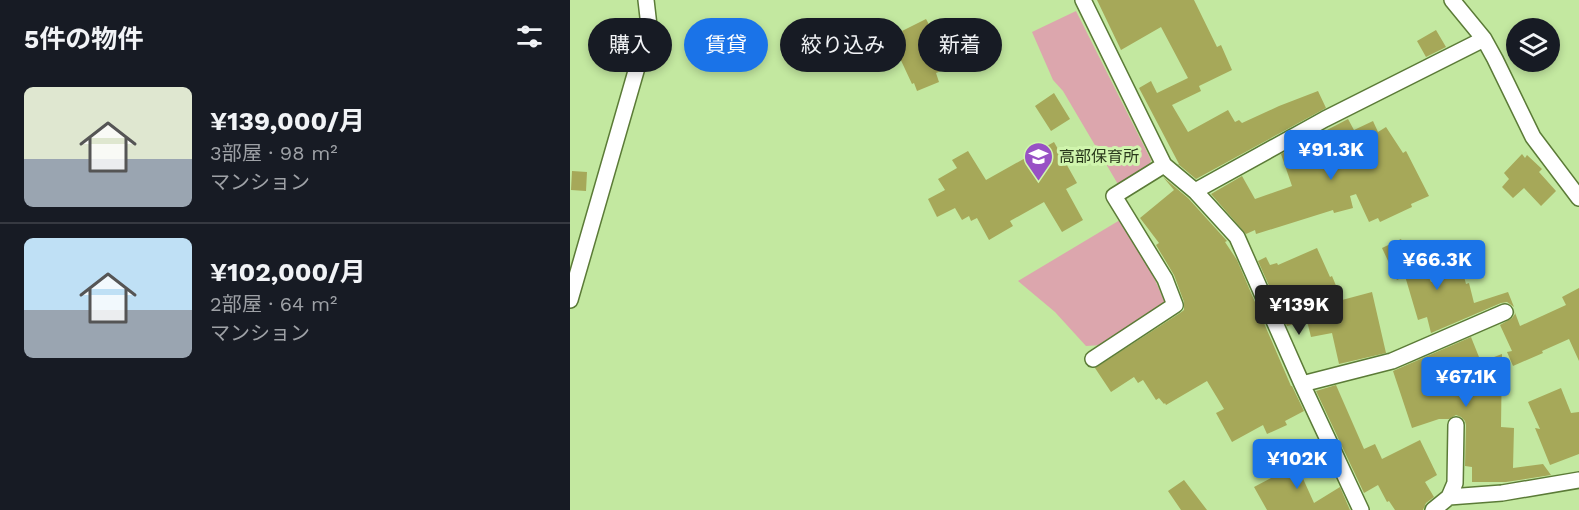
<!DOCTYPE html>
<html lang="ja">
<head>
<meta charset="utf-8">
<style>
	body { margin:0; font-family:"Work Sans","Noto Sans JP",sans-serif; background:#20242c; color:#f1f3f6; height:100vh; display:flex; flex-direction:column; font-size:22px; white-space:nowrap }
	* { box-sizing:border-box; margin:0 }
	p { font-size:20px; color:#9ea1a6 }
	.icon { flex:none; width:33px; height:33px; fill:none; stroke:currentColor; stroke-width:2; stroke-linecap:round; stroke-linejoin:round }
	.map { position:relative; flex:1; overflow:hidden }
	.side { display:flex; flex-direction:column; background:#171b24; width:570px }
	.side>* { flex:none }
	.hud { position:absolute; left:18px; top:18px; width:570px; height:54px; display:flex; gap:12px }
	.fabs { position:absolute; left:936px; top:18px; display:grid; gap:12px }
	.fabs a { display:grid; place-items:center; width:54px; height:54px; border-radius:50%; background:#171b24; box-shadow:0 3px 9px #0003; font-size:30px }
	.price { position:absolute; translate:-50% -51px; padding:0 14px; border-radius:6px; background:#1a73e8; color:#fff; font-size:20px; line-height:39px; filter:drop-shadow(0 2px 3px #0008) }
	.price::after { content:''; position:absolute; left:50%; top:36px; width:18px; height:14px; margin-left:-9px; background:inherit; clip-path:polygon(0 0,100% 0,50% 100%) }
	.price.current { background:#222; color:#fff }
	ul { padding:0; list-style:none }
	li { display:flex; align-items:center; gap:18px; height:150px; padding:0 24px }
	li+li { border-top:2px solid #363941 }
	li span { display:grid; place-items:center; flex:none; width:168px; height:120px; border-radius:9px; color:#555 }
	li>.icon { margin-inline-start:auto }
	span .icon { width:72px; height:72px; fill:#fffc; stroke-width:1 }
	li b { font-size:26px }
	h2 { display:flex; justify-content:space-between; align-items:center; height:72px; padding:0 24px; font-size:26px }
	.pill { padding:0 21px; border-radius:27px; background:#171b24; box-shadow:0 3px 9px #0003; font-size:21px; line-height:54px }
	.pill.current { background:#1a73e8; color:#fff }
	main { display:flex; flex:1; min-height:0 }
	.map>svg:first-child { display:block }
	.green { fill:#dca6ad }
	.building { fill:#a6a859 }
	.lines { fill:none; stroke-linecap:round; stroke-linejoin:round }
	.street-casing { stroke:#5b7b37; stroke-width:18 }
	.street { stroke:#fff; stroke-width:15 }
	.labels { text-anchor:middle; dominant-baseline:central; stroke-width:6; stroke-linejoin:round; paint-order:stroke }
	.poi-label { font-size:16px; fill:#2a391c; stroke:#d0f5ad; text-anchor:start }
</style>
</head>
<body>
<main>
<section class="side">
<h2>5件の物件<svg class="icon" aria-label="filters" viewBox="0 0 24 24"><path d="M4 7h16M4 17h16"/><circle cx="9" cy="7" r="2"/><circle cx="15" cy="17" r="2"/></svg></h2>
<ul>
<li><span style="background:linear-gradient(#dfe7d0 60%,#9aa5b1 0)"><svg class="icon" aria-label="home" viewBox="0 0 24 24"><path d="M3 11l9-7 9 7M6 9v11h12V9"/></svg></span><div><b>¥139,000/月</b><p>3部屋 · 98 m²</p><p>マンション</p></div></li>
<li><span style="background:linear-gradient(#bfe0f5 60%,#9aa5b1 0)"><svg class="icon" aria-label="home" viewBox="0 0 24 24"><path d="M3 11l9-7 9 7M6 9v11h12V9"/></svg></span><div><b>¥102,000/月</b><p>2部屋 · 64 m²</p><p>マンション</p></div></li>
</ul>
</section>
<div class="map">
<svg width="1009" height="510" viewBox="0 0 1009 510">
	<rect width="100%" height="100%" fill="#c3e8a0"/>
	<path class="green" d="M506 11 581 160 578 169 549 186 493 91 483 80 462 32Z
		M550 220 574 254 595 303 533 345 516 346 485 312 448 281Z"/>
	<path class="building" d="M527 0H624L647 47 651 45 662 70 629 86 631 91 602 105 618 132 658 110 665 122 669 120 672 123 709 106 748 91 756 108 626 179 608 164H609L569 88 581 81 587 93 618 78 591 27 551 50Z
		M356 19 364 34 356 39 371 71 366 73 369 82 347 91 344 83 342 84 328 54 305 66 298 54 334 35 332 31Z
		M866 30 876 47 856 57 847 41Z
		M484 93 500 119 481 131 465 106Z
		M778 119 784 130 803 121 808 132 816 127 833 153 836 151 859 196 841 204 842 207 810 222 808 218 799 222 786 194 780 196 783 208 764 213 763 210 686 234 685 230 676 234 641 194 672 176 685 199 722 186 711 154Z
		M484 142 507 183 496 189 513 220 492 232 474 202 440 221 443 226 419 240 407 218 401 221 399 216 392 220 385 208 367 217 358 199 375 190 368 179 387 168 382 160 398 151 416 180Z
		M952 154 955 158 957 155 972 169 969 172 986 191 971 206 954 188 943 198 932 187 939 179 934 173Z
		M2 171 17 172 16 191 1 190Z
		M593 177 618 198 657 241 655 242 667 260 721 386H722L734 411 715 421 717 425 697 434 693 425 662 442 646 413 654 409 637 381 596 405 595 403 594 404 589 398 586 400 573 380 568 383 564 377 541 392 525 368 610 313 614 310V302L604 275 586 245 589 243 570 218 604 190Z
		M831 239 840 258 848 255 861 282 893 273 896 284 899 283 904 303 938 292 944 307 937 302 931 303 861 333 857 317 848 320 835 276 827 280 812 248Z
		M747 248 760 277 762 276 772 300 802 292 816 353 769 364 762 333 741 337 737 321 717 326 688 261 696 257 700 265 707 263 708 265Z
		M1009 288V361L999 339 972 351 973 353 943 366 937 352 942 351 930 325 942 318 945 314 944 310 950 326 996 305 992 297Z
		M901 337 911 362 932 354 931 427 944 428 943 468 973 464 981 475 936 482H902V467L895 466 896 425 895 421 891 417 886 415 879 419H869L842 428 823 371Z
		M766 385 794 449 805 444 812 459 850 440 867 475 855 482 864 497 856 503 853 510H825L819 501 817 502 808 485 794 493 746 391Z
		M991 388 1001 413 1009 412V454L980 465 965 428 970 429 958 402Z
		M737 452 743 467 730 472 744 503 770 487 780 510H697L684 487 716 470 713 463Z
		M614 480 637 510H611L598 491Z"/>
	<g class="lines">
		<defs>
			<path id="street" d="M513 0 594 165 625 191 667 237 732 384 791 510
				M882 0 914 39 925 59 963 137 1009 198
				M625 191 755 119 914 39
				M0 300 79 26 76 0
				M523 359 605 305 595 279 544 196 594 165
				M732 384 822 361 935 312
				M879 497 885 483 886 425
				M863 510 879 497 932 493 1009 480"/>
		</defs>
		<use href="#street" class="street-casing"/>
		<use href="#street" class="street"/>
	</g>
	<defs>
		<symbol id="school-pin" viewBox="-11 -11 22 30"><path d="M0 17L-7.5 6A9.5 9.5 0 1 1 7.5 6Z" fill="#9851c5" stroke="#d0f5ad"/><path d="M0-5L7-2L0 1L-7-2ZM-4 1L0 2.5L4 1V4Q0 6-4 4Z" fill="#fff"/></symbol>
	</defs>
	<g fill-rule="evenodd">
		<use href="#school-pin" x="452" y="140" width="33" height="45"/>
	</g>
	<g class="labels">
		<g class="poi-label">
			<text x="489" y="156">高部保育所</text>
		</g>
	</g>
</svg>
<div class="fabs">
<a><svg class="icon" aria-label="layers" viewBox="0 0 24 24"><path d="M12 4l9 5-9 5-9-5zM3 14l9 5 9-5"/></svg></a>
</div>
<b class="price" style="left:761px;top:181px">¥91.3K</b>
<b class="price" style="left:867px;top:291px">¥66.3K</b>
<b class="price current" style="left:729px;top:336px">¥139K</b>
<b class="price" style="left:896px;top:408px">¥67.1K</b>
<b class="price" style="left:727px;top:490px">¥102K</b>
<div class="hud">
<a class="pill">購入</a>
<a class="pill current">賃貸</a>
<a class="pill">絞り込み</a>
<a class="pill">新着</a>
</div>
</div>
</main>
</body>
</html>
